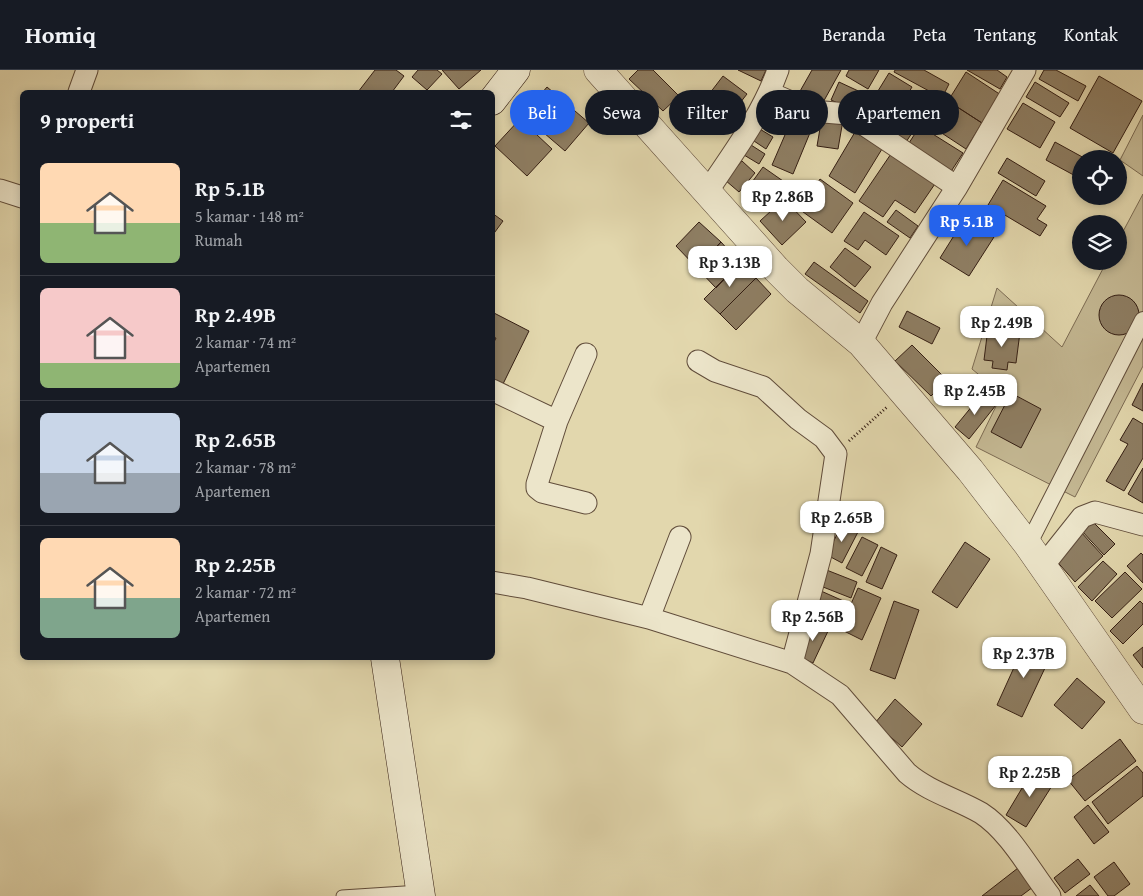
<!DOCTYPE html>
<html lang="id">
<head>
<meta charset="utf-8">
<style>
	body { margin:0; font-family:"Gentium Book Plus",serif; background:#20242c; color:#f1f3f6; height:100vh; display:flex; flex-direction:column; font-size:19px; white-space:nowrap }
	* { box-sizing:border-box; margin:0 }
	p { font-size:16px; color:#9ea1a6 }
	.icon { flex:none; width:28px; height:28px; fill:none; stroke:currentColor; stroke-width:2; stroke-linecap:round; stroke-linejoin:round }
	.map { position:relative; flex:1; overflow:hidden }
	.side { position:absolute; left:20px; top:20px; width:475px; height:570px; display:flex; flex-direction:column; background:#171b24; border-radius:8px; box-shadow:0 2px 8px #0003 }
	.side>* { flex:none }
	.guide { position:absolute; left:510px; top:20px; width:475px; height:45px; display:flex; gap:10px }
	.tools { position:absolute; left:1072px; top:80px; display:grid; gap:10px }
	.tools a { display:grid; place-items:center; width:55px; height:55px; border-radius:50%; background:#171b24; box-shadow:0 2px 8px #0003; font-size:25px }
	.price { position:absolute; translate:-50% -42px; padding:0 11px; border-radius:10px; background:#fff; color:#222; font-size:16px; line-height:32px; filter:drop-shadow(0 1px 2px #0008) }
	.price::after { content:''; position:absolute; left:50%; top:30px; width:15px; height:11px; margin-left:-8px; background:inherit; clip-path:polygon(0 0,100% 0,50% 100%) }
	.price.current { background:#2563eb; color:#fff }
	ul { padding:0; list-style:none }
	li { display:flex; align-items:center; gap:15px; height:125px; padding:0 20px }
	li+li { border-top:1px solid #363941 }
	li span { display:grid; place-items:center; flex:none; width:140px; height:100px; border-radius:8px; color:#555 }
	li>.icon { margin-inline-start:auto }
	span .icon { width:60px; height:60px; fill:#fffc; stroke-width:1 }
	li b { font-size:21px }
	h2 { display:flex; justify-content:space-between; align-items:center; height:60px; padding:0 20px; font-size:21px }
	.chip { padding:0 18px; border-radius:22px; background:#171b24; box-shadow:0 2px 8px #0003; font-size:18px; line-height:45px }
	.chip.current { background:#2563eb; color:#fff }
	header { display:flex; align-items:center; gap:30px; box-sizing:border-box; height:70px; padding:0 25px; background:#171b24; border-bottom:1px solid #363941 }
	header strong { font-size:24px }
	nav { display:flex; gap:28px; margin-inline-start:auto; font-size:18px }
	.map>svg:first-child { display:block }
	.green { fill:#c4b893; stroke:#7c6b53 }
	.building { fill:#8e7e63; stroke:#341e13 }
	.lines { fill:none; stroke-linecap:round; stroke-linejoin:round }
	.service-casing { stroke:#604c3a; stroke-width:13 }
	.pedestrian-casing { stroke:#604c3a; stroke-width:18 }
	.minor-casing { stroke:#604c3a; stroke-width:23 }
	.tertiary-casing { stroke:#604c3a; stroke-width:29 }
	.secondary-casing { stroke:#341e13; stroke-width:29 }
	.path { stroke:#341e13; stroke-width:3; stroke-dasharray:1 2.5; stroke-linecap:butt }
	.service { stroke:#ece5ca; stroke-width:11 }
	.pedestrian { stroke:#ece5ca; stroke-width:16 }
	.minor { stroke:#ece5ca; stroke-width:21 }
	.tertiary { stroke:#ece5ca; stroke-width:28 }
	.secondary { stroke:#ece5ca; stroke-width:28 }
</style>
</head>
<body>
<header>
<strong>Homiq</strong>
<nav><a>Beranda</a><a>Peta</a><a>Tentang</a><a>Kontak</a></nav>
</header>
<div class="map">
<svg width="1143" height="826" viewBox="0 0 1143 826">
	<rect width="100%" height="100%" fill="#e2d7ad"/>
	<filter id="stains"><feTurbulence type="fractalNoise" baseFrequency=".004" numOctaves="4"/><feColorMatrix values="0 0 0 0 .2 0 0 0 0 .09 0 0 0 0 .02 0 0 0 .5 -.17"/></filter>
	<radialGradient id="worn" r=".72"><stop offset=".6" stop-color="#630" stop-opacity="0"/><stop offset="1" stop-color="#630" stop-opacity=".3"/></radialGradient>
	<path class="green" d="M1143 45V106L1120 90Z
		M1143 124V296L1075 427 976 377 1002 324 972 299 997 218 1062 277 1107 191H1119V169Z"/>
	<path class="building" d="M375 0H396L404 6 392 22H358Z
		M418 0H437L442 4 427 20 412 7Z
		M442 0H481L459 19Z
		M638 0H653L679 26 663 41 629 9Z
		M738 0H766L761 11Z
		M812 0H841L821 36 799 23Z
		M849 0H879L868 19 846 6Z
		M895 0H924L949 14 942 28 894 2Z
		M967 0H997L1007 7 1000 19Z
		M1044 0H1056L1086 16 1078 31 1039 9Z
		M966 2 1001 25 982 53 948 31Z
		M889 3 912 17 886 61 862 47Z
		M723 6 747 24 719 60 706 50 701 56 690 49Z
		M1099 6 1142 31 1113 83 1070 58Z
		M839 12 867 25 859 43 831 30Z
		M1035 12 1069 33 1060 47 1026 27Z
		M547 17 589 53 565 81 523 45Z
		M774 29 790 39 776 63 759 53Z
		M948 31 982 53 966 79 931 56Z
		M1023 33 1055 52 1040 78 1007 59Z
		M904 40 920 51 904 75 888 64Z
		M794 44 814 53 793 104 772 95Z
		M822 47 843 50 838 79 817 76Z
		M520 49 552 79 527 106 495 76Z
		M920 56 963 83 950 103 907 76Z
		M758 58 773 67 766 79 751 69Z
		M855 62 882 79 855 123 829 106Z
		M1055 72 1086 89H1081V109L1046 90Z
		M751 75 765 84 759 94 744 85Z
		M895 78 939 108 915 143 895 130 883 147 859 131Z
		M1007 88 1045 111 1036 126 998 103Z
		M742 91 755 103 739 122 725 110Z
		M763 97 783 111 761 141 742 126Z
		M820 109 853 133 832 163 799 139Z
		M1003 110 1046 136 1037 149 1047 155 1040 166 988 135Z
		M784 129 806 152 782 175 760 151Z
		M896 140 918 156 910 168 887 152Z
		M864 142 899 166 886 185 865 170 858 180 844 171Z
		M492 143 503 151 492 166Z
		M965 148 994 167 969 206 940 188Z
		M699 152 721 172 697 198 676 176Z
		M721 172 740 193 716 218 697 198Z
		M845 178 871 197 855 217 830 197Z
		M814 192 868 231 860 243 805 204Z
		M740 193 756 208 720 244 704 229Z
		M756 208 771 224 736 260 720 244Z
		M1099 245a20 20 0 1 1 40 0a20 20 0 1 1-40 0Z
		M1001 237 1023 252 1016 261 995 246Z
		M907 241 940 258 932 274 899 257Z
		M494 243 529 261 503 314 492 309V276L496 268 492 267Z
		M988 258 1020 262 1016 293 1008 292 1007 300 992 298 993 291 984 290Z
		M912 275 947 310 931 326 895 291Z
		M1143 313V341L1132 335Z
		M1011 323 1041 339 1021 378 991 362Z
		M982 324 996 335 969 369 955 357Z
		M1133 348 1143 354V388L1124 421 1106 411 1128 374 1120 370Z
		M1143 398V433L1128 424Z
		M1091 450 1115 474 1104 485 1081 460Z
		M842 454 858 462 842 493 827 485Z
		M1080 461 1103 486 1075 512 1053 487Z
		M862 467 878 475 862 506 846 498Z
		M965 472 990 489 957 538 932 522Z
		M881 477 897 485 882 519 866 512Z
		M1141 483 1143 485V513L1127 496Z
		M1103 491 1117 504 1092 531 1078 517Z
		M824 499 857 512 851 528 818 515Z
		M1125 502 1142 519 1112 548 1095 531Z
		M858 518 881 528 862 570 840 559Z
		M821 521 848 533 840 550 814 538Z
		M894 531 919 540 895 609 870 600Z
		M1140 531 1143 534V554L1123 574 1110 561Z
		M813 551 829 559 813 593 797 586Z
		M1026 571 1052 583 1022 647 997 635Z
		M1143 577V598L1133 585Z
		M1077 608 1105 632 1082 659 1054 635Z
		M895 629 922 654 902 677 875 653Z
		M1120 669 1136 691 1085 731 1068 710Z
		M1137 696 1143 703V726L1108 754 1092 732Z
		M1034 698 1055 711 1026 757 1006 745Z
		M1088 735 1109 762 1094 774 1074 747Z
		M1078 789 1090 804 1065 823 1054 808Z
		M1114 792 1130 814 1114 826H1108L1094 807Z
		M1018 798 1033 817 1021 826H982Z
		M1090 815 1099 826H1076Z"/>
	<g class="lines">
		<defs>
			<path id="service" d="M342 826 420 821"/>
			<path id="pedestrian" d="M1028 475 1143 250"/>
			<path id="minor" d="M79 22 87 0
				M770 23 812 41 848 44 957 117
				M0 120 22 127
				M707 122C733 83 762 45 778 0
				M861 273 882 233 957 117 1025 0
				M698 291 715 301 763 317 798 349 824 368 836 384 821 484 792 593
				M492 320 557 351
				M586 433 542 422 537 418V414L557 351 586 284
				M1043 496 1082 447 1095 442 1143 455
				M492 512 527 518 649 548 792 593 840 625 907 703C929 722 957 729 981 743 1009 761 1030 800 1050 826
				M649 548 680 467"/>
			<path id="tertiary" d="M598 0 776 199 797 220 861 273 970 400 1028 475 1143 640"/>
			<path id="secondary" d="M492 31 516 0
				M385 588 421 826"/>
		</defs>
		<use href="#service" class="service-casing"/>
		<use href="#pedestrian" class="pedestrian-casing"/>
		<use href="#minor" class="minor-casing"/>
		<use href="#tertiary" class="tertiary-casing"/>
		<use href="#secondary" class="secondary-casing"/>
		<path class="path" d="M849 371 887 337"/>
		<use href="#service" class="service"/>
		<use href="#pedestrian" class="pedestrian"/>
		<use href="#minor" class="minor"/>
		<use href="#tertiary" class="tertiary"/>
		<use href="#secondary" class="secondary"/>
	</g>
	<rect width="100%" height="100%" filter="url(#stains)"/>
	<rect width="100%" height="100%" fill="url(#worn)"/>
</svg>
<div class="tools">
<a><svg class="icon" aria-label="locate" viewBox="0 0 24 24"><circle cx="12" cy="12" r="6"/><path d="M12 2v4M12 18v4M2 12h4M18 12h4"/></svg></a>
<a><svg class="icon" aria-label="layers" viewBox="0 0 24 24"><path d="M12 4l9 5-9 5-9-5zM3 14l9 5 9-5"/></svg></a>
</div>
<b class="price" style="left:783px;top:152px">Rp 2.86B</b>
<b class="price current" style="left:967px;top:177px">Rp 5.1B</b>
<b class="price" style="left:730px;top:218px">Rp 3.13B</b>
<b class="price" style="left:1002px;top:278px">Rp 2.49B</b>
<b class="price" style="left:975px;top:346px">Rp 2.45B</b>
<b class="price" style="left:842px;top:473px">Rp 2.65B</b>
<b class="price" style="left:813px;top:572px">Rp 2.56B</b>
<b class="price" style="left:1024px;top:609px">Rp 2.37B</b>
<b class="price" style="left:1030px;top:728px">Rp 2.25B</b>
<div class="guide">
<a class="chip current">Beli</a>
<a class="chip">Sewa</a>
<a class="chip">Filter</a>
<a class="chip">Baru</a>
<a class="chip">Apartemen</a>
</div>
<section class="side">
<h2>9 properti<svg class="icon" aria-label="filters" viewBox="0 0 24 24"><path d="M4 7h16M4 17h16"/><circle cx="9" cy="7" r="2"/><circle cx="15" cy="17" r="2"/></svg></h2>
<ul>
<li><span style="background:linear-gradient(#ffd9b3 60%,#8fb573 0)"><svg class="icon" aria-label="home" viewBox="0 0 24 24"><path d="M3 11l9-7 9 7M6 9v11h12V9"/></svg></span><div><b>Rp 5.1B</b><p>5 kamar · 148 m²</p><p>Rumah</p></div></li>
<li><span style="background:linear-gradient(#f6c9c9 75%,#8fb573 0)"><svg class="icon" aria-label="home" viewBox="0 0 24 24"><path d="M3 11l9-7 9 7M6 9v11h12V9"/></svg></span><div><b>Rp 2.49B</b><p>2 kamar · 74 m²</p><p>Apartemen</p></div></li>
<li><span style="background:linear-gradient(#c9d6e8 60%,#9aa5b1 0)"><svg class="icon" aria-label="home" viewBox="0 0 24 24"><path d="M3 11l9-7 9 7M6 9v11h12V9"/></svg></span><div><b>Rp 2.65B</b><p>2 kamar · 78 m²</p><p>Apartemen</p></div></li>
<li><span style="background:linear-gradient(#ffd9b3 60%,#7fa58c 0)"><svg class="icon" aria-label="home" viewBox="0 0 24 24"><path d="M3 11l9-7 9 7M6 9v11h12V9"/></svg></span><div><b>Rp 2.25B</b><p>2 kamar · 72 m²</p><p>Apartemen</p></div></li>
</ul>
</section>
</div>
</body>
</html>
